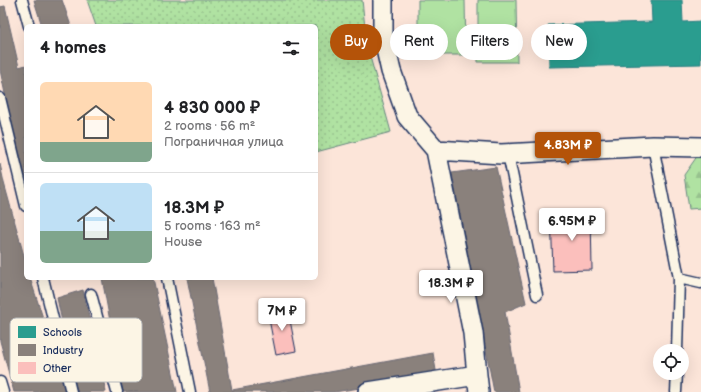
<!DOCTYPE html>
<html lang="en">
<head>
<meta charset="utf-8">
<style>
	body { margin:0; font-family:"Balsamiq Sans",sans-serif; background:#f2f2f2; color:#202124; height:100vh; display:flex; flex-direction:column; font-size:15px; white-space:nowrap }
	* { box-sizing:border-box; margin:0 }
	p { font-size:13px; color:#757577 }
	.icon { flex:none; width:22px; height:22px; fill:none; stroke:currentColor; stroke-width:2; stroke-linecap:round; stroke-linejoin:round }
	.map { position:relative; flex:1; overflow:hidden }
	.side { position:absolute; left:24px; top:24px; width:294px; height:256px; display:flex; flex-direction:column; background:#fff; border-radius:6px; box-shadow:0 4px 16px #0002 }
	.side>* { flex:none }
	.top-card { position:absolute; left:330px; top:24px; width:311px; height:36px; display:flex; gap:8px }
	.controls { position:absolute; left:653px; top:344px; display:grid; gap:8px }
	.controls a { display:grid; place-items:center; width:36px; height:36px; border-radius:50%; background:#fff; box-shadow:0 4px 16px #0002; font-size:20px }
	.price { position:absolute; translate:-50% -34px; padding:0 9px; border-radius:4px; background:#fff; color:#222; font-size:13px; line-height:26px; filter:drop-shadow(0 1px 2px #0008) }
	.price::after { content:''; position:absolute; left:50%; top:24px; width:12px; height:9px; margin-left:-6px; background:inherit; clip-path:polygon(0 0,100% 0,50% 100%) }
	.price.selected { background:#b45309; color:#fff }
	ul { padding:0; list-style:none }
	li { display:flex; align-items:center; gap:12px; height:100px; padding:0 16px }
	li+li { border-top:1px solid #e0e0e0 }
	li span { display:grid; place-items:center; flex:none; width:112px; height:80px; border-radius:6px; color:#555 }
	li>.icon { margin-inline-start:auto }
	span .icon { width:48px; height:48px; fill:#fffc; stroke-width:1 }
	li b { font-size:17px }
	h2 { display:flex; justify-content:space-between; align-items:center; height:48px; padding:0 16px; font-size:17px }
	.tag { padding:0 14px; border-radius:18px; background:#fff; box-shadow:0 4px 16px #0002; font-size:14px; line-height:36px }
	.tag.selected { background:#b45309; color:#fff }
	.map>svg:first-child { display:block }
	.grass { fill:url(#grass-dots); stroke:#668880 }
	.forest { fill:url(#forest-firs); stroke:#668880 }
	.pitch { fill:#b0e2a2; stroke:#668880 }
	.schools { fill:#2a9d8f; stroke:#267c80 }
	.industry { fill:#8a817c; stroke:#696873 }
	.building { fill:#fbbfbc; stroke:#1b2f5e }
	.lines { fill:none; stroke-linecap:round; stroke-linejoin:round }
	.service-casing { stroke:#1b2f5e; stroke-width:13 }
	.minor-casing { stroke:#1b2f5e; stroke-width:22 }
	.service { stroke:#fcf5e5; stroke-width:10 }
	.minor { stroke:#fcf5e5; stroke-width:19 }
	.key { fill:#fcf5e5; stroke:#b8babc; stroke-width:1 }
	.key-label { font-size:11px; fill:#1b2f5e }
</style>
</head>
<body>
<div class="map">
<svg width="701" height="392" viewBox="0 0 701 392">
	<defs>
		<pattern id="grass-dots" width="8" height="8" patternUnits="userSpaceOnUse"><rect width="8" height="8" fill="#b0e2a2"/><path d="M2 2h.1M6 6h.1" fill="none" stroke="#97c28e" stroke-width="1.8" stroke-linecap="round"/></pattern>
		<pattern id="forest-firs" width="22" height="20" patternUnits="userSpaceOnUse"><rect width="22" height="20" fill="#b0e2a2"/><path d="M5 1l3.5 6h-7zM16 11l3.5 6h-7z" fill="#97c28e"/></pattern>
	</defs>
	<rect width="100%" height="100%" fill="#fce5d9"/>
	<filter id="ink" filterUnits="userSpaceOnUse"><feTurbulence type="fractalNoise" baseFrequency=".025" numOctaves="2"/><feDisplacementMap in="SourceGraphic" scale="8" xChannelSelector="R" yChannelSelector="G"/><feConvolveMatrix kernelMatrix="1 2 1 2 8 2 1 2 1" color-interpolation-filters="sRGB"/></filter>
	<g filter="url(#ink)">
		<path class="grass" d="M87 0H362L367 46 391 132 316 152V26H96Z"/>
		<path class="forest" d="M698 155H701V208L689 209 684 175Z"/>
		<path class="pitch" d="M418 0H465L466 55H418Z
			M478 0H516L517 62H478Z"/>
		<path class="schools" d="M651 0H682L683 22 701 21V64L549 67 548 25 652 22Z"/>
		<path class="industry" d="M34 0H62L71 26H42Z
			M5 6 19 67 26 65V192L0 70V7Z
			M0 164 4 183 26 263V278H30L67 392H14L0 341Z
			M496 167 526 303 505 312 519 392H494L452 173Z
			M102 278H153L177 392H123Z
			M187 278H212L232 390 433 353 437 376 334 392H210Z
			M83 290 106 392H77L57 298Z"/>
		<path class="building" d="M591 213 592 270 553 271 551 214Z
			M288 310 296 351 276 355 268 314Z"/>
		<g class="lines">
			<defs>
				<path id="service" d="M22 0 29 26
					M0 98 26 206
					M653 146 679 278 701 283
					M508 154 537 295
					M43 278 71 392
					M167 278 190 392
					M91 294 117 392
					M677 351 679 278
					M0 382 3 392
					M676 392 677 373"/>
				<path id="minor" d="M383 0V36L391 71 407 116 436 150 501 154 653 146 701 147
					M477 375 479 392
					M368 392 477 375 473 333 436 150"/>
			</defs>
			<use href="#service" class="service-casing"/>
			<use href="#minor" class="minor-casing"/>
			<use href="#service" class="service"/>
			<use href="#minor" class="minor"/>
		</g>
	</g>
	<rect x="10" y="318" width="132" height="64" rx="6" class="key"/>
	<rect x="18" y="326" width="18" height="12" fill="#2a9d8f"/>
	<rect x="18" y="344" width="18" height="12" fill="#8a817c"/>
	<rect x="18" y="362" width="18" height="12" fill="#fbbfbc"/>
	<g class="key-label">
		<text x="43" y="336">Schools</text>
		<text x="43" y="354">Industry</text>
		<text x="43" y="372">Other</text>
	</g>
</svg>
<div class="controls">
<a><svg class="icon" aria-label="locate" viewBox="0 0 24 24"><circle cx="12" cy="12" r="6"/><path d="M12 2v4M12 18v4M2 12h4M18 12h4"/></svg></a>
</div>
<b class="price selected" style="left:568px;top:166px">4.83M ₽</b>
<b class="price" style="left:572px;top:242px">6.95M ₽</b>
<b class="price" style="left:451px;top:304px">18.3M ₽</b>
<b class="price" style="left:282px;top:332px">7M ₽</b>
<div class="top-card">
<a class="tag selected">Buy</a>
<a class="tag">Rent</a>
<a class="tag">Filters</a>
<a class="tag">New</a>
</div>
<section class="side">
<h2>4 homes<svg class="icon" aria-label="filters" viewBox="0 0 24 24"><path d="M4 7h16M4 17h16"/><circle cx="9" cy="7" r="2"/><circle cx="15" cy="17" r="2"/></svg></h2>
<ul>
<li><span style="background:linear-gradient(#ffd9b3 75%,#7fa58c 0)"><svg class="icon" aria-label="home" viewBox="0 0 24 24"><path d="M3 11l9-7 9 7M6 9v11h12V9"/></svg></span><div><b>4 830 000 ₽</b><p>2 rooms · 56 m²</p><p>Пограничная улица</p></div></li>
<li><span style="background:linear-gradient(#bfe0f5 60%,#7fa58c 0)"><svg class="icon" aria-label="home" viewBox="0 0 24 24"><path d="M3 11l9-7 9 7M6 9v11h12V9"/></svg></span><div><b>18.3M ₽</b><p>5 rooms · 163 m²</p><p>House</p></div></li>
</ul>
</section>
</div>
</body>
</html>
